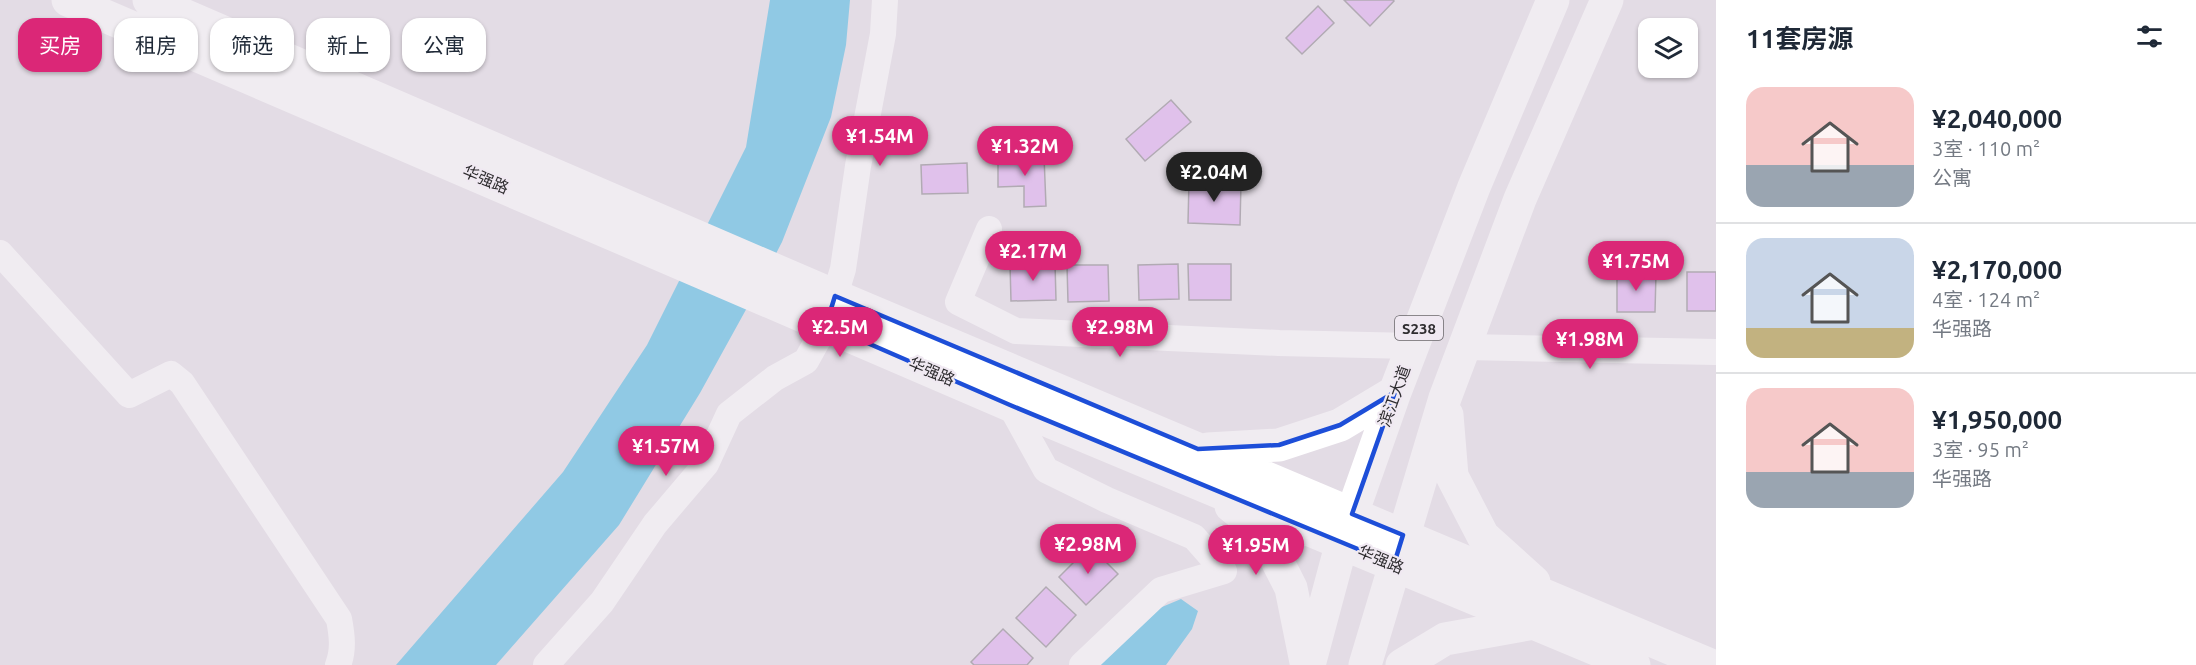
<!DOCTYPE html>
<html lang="zh">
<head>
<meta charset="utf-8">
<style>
	body { margin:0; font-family:Ubuntu,"Noto Sans SC",sans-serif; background:#f2f2f3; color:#1f2937; height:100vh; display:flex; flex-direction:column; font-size:22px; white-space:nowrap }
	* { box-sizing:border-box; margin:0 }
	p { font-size:20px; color:#747a83 }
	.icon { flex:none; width:33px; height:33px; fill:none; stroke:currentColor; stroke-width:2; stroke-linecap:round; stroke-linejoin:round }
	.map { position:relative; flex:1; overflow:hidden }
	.drawer { display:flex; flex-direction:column; background:#fff; width:480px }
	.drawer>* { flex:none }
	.banner { position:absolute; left:18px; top:18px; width:570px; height:54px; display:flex; gap:12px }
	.controls { position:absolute; left:1638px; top:18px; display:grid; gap:12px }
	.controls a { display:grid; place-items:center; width:60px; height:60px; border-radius:12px; background:#fff; box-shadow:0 2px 4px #0004; font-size:30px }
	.price { position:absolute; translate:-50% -51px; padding:0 14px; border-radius:21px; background:#db2777; color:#fff; font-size:20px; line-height:39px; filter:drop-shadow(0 2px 3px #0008) }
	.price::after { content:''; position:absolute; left:50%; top:36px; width:18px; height:14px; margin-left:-9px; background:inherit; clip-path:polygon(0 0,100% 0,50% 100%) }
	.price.current { background:#222; color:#fff }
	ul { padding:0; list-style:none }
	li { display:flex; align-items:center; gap:18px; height:150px; padding:0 30px }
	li+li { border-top:2px solid #e0e1e3 }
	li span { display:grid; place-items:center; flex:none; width:168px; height:120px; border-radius:18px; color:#555 }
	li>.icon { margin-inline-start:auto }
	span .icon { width:72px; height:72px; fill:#fffc; stroke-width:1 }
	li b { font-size:26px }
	h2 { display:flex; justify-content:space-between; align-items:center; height:72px; padding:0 30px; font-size:26px }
	.pill { padding:0 21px; border-radius:18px; background:#fff; box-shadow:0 2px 4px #0004; font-size:21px; line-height:54px }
	.pill.current { background:#db2777; color:#fff }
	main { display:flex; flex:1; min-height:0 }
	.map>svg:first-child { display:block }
	.water { fill:#2cb2e2 }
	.building { fill:#dca1f2; stroke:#746e76; stroke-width:1.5 }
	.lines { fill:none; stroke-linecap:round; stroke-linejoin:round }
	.minor { stroke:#fff; stroke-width:26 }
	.major { stroke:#fff; stroke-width:33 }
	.marked { fill:none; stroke:#1d4ed8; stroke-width:4.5; stroke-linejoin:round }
	.labels { text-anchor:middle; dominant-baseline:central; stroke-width:4.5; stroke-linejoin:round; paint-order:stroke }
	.shield { fill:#f0e9f2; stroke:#69656a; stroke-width:1.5 }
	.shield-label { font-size:15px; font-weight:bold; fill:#2f2d30 }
	.street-label { font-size:16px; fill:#2f2d30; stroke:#f0e9f2 }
</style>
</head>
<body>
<main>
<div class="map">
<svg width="1716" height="665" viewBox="0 0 1716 665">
	<rect width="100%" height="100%" fill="#e3dce5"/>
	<path class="water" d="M770 0H850L846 45 831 117 782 242 764 277 700 393 619 525 496 665H396L563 472 647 345 746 147Z
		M1181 599 1198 611 1192 629 1166 665H1097L1150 612Z"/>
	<path class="building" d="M1344 0H1393L1394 1 1370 26Z
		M1318 6 1334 23 1302 54 1286 38Z
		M1171 100 1191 122 1145 161 1126 139Z
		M1044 156 1046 206 1024 207V186L998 187V157Z
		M967 163 968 193 922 194 921 165Z
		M1189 181 1241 183 1240 225 1188 223Z
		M1055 263 1056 300 1011 301 1010 264Z
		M1178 264 1179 299 1139 300 1138 265Z
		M1188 264H1231V300H1189Z
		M1067 265H1108L1109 301 1068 302Z
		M1687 272H1716V311H1687Z
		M1617 273H1656L1655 312H1617Z
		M1090 546 1118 574 1086 605 1059 577Z
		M1046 587 1076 615 1046 647 1016 618Z
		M1003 629 1033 658 1027 665H974L971 662Z"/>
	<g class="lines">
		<path class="minor" d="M989 229 958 302 1016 331 1279 343 1412 346
			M0 253 129 395 171 374 182 383 339 619C342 635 344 650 338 665
			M1465 347 1716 352
			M1010 405 1046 470 1107 500 1194 537 1224 571 1161 590 1082 665
			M546 665 602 602 655 524 706 464 729 414 775 378 806 361 826 325 843 269 858 166 883 34 885 0"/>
		<path class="major" d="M68 0 1010 405 1634 665
			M149 0 835 296 1710 665
			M1447 415 1452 476 1483 536 1534 582
			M1208 449 1279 445 1340 425 1395 392
			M1231 506 1262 531 1291 588 1306 662
			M1309 665 1342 542 1395 392 1474 187 1553 0
			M1365 665 1445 398 1520 199 1607 0
			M1402 665 1445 639 1534 623"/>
	</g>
	<path d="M0 0H1716V665H0ZM835 296 1198 449 1279 445 1340 425 1395 392 1352 514 1403 535 1394 564 1010 405 826 325Z" fill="#e3dce5" fill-opacity=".55" fill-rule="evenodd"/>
	<path class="marked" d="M835 296 1198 449 1279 445 1340 425 1395 392 1352 514 1403 535 1394 564 1010 405 826 325Z"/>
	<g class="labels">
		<rect class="shield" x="1395" y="316" width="48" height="24" rx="4.5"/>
		<g class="shield-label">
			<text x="1419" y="328">S238</text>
		</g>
		<g class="street-label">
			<text transform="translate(486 179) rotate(23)">华强路</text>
			<text transform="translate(932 371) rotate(23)">华强路</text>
			<text transform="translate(1394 396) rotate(-70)">滨江大道</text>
			<text transform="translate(1381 559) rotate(23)">华强路</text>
		</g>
	</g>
</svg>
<div class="controls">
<a><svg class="icon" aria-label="layers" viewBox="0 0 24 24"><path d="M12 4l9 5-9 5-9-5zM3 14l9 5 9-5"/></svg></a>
</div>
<b class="price" style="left:880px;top:167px">¥1.54M</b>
<b class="price" style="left:1025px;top:177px">¥1.32M</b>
<b class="price current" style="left:1214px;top:203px">¥2.04M</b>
<b class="price" style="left:1033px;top:282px">¥2.17M</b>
<b class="price" style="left:1636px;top:292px">¥1.75M</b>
<b class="price" style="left:840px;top:358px">¥2.5M</b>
<b class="price" style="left:1120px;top:358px">¥2.98M</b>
<b class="price" style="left:1590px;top:370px">¥1.98M</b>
<b class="price" style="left:666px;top:477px">¥1.57M</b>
<b class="price" style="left:1088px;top:575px">¥2.98M</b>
<b class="price" style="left:1256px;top:576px">¥1.95M</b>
<div class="banner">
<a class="pill current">买房</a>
<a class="pill">租房</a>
<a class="pill">筛选</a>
<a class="pill">新上</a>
<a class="pill">公寓</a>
</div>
</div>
<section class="drawer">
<h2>11套房源<svg class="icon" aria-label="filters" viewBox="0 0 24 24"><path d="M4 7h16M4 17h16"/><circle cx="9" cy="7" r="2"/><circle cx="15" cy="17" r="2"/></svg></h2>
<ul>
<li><span style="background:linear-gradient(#f6c9c9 65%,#9aa5b1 0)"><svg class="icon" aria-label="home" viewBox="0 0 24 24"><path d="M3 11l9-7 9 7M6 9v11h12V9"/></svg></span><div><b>¥2,040,000</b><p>3室 · 110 m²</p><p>公寓</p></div></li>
<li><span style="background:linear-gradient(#c9d6e8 75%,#c2b280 0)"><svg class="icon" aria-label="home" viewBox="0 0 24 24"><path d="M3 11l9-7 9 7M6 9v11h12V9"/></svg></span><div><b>¥2,170,000</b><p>4室 · 124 m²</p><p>华强路</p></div></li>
<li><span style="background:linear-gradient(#f6c9c9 70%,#9aa5b1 0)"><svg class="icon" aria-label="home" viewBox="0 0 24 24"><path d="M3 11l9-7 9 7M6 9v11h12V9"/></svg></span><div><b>¥1,950,000</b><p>3室 · 95 m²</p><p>华强路</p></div></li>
</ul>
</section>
</main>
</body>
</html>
